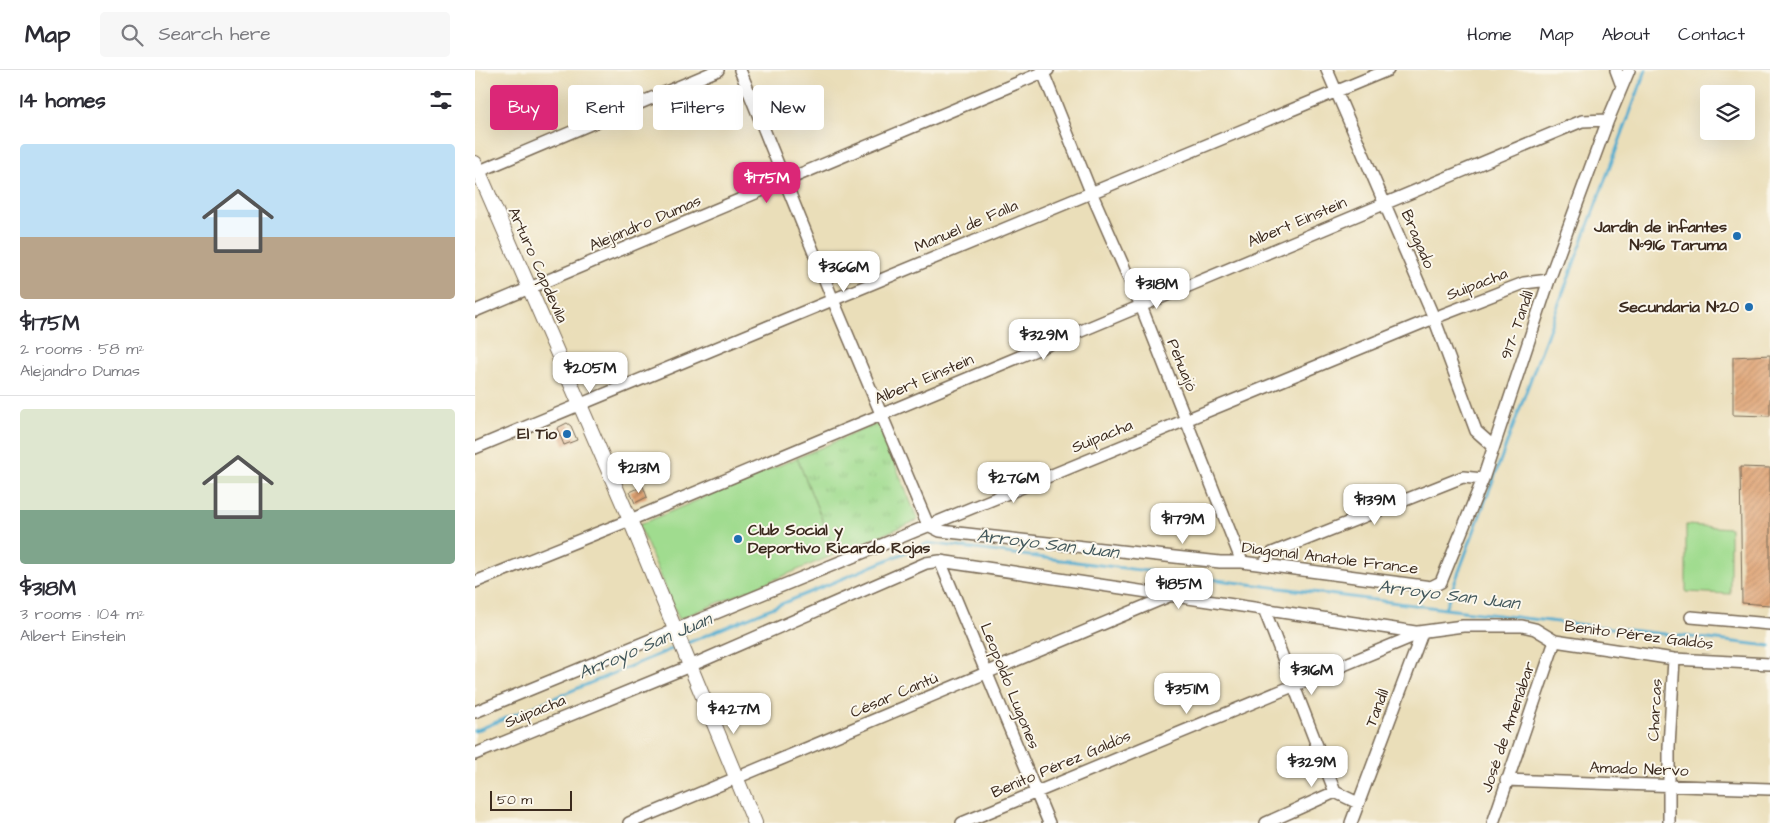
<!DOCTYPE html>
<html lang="en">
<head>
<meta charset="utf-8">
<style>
	body { margin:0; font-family:"Architects Daughter",sans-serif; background:#f7f7f7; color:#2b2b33; height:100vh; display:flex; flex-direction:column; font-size:19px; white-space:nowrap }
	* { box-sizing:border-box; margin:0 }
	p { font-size:16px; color:#7c7c81 }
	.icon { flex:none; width:28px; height:28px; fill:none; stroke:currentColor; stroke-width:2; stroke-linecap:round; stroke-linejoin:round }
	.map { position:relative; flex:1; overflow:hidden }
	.panel { display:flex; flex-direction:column; background:#fff; width:475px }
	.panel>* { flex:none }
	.hud { position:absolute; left:15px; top:15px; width:475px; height:45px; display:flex; gap:10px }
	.controls { position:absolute; left:1225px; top:15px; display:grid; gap:10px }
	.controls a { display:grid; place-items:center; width:55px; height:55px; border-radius:5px; background:#fff; box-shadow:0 5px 20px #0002; font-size:25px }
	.scale { position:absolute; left:15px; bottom:12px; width:82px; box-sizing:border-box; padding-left:5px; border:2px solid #3b2a1e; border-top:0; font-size:14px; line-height:18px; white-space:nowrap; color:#3b2a1e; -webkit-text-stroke:4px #fbf7ec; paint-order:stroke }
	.price { position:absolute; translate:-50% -42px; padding:0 11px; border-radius:10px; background:#fff; color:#222; font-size:16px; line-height:32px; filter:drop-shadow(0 1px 2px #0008) }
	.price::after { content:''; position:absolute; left:50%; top:30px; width:15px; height:11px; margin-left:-8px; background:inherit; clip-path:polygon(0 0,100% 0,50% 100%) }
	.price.on { background:#db2777; color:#fff }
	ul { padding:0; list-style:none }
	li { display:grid; align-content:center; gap:10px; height:265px; padding:0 20px }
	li+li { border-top:1px solid #e1e1e2 }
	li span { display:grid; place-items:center; height:155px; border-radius:5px; color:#555 }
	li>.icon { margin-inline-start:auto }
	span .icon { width:90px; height:90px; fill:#fffc; stroke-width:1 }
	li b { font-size:21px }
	h2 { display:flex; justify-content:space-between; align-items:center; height:60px; padding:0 20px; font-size:21px }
	.pill { padding:0 18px; border-radius:5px; background:#fff; box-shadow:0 5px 20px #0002; font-size:18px; line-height:45px }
	.pill.on { background:#db2777; color:#fff }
	header { display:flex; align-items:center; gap:30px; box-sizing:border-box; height:70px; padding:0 25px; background:#fff; border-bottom:1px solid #e1e1e2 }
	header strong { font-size:24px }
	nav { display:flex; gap:28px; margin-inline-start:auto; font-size:18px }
	.search { width:350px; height:45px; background:#f7f7f7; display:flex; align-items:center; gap:12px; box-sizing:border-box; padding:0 18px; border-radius:5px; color:#7c7c81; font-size:19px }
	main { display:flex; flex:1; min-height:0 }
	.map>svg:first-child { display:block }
	.park { fill:url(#park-tufts); stroke:#6e8356 }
	.garden { fill:#a0dc8f; stroke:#6e8356 }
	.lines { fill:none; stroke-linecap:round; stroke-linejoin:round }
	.stream { stroke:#52accf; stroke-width:3 }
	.building { fill:url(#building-hatch) }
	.minor-casing { stroke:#786954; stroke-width:14 }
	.tertiary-casing { stroke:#786954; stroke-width:16 }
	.minor { stroke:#fff; stroke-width:11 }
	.tertiary { stroke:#fff; stroke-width:14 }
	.poi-dot { fill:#1f6fb2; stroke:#fbf7ec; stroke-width:2 }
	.labels { text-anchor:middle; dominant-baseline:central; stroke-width:4; stroke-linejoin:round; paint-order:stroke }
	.street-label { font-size:16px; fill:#3b2a1e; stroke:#fbf7ec }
	.poi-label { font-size:16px; font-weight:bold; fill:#3b2a1e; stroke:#fbf7ec; text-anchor:end }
	.water-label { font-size:18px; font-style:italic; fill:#43585c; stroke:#fbf7ec }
</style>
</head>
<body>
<header>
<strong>Map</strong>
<div class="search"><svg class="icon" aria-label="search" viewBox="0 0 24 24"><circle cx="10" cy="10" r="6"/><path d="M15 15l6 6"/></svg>Search here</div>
<nav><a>Home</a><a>Map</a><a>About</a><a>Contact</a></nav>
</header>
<main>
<section class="panel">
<h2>14 homes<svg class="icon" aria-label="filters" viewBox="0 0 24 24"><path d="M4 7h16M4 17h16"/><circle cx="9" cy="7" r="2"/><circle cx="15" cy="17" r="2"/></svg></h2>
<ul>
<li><span style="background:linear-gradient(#bfe0f5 60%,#b9a48a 0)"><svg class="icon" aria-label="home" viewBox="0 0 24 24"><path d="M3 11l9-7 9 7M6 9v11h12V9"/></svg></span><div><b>$175M</b><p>2 rooms · 58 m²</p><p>Alejandro Dumas</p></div></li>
<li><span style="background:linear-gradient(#dfe7d0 65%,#7fa58c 0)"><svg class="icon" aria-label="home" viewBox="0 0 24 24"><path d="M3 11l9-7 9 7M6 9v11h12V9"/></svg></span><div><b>$318M</b><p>3 rooms · 104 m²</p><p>Albert Einstein</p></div></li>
</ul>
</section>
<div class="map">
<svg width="1295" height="753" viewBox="0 0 1295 753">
	<defs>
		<pattern id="park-tufts" width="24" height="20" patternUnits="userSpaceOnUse" patternTransform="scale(1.25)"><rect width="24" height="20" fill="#a0dc8f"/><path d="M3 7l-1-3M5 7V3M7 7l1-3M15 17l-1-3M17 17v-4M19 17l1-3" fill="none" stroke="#8bbd7b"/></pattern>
		<pattern id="building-hatch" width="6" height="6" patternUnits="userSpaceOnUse" patternTransform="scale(1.25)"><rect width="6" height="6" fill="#dd9c6a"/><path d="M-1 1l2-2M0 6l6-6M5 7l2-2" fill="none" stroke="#b47f57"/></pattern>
	</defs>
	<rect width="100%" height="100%" fill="#fbf7ec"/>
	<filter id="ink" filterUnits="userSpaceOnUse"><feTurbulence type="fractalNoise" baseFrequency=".02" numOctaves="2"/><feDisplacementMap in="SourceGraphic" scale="10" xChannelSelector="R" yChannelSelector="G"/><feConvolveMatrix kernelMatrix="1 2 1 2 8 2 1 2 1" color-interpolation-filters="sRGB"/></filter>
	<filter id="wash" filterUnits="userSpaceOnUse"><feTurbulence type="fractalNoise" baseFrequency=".0096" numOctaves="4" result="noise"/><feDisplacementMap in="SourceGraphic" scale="20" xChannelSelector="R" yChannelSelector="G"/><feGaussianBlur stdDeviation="1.12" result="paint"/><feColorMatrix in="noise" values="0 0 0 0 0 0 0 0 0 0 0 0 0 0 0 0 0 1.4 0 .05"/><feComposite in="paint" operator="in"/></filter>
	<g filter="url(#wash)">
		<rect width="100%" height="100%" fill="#eadeb9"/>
		<path class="park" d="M403 353 443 450 361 484 322 388Z"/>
		<path class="garden" d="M322 388 361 484 204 549 164 455Z
			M1211 455 1255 458V524L1211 522Z"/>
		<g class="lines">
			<path class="stream" d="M970 539 1171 0
				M210 574 453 473 970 539 1295 576
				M0 661 204 576"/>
		</g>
		<g id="blocks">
			<path class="building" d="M1295 285V346L1258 345V287Z
				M92 353 96 356 102 370 89 375 82 358Z
				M1265 397 1295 398V535L1267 533Z
				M168 416 172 427 160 433 155 422Z"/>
		</g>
	</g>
	<g filter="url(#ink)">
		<use href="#blocks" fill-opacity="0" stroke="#786954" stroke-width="1"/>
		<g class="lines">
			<defs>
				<path id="minor" d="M265 0 358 230 453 455 465 461 745 492H767L956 517 966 512 1008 409 1074 210 1133 50 1154 0
					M567 0 616 122 666 236 767 492
					M852 0 959 248 1001 361 1018 376
					M1141 0 1147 16
					M0 103 243 0
					M0 241 573 0
					M0 378 913 0
					M465 491 574 753
					M788 495 797 483 988 407 1008 409
					M0 512 155 450 1107 51 1133 50
					M789 539 860 722
					M1216 547 1295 554
					M943 562 988 556H1047L1060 559 1080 571 1199 589 1295 594
					M0 642 959 248 1049 213 1074 210
					M0 684 215 596 451 493 465 491 947 563
					M1031 710 1295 719
					M154 753 694 526
					M487 753 946 563
					M791 753 860 722 883 733
					M876 753 947 563
					M1018 753 1080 571
					M1194 753V677L1199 589"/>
				<path id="tertiary" d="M0 93 155 450 280 753"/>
			</defs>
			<use href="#minor" class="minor-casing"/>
			<use href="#tertiary" class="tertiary-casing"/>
			<use href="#minor" class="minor"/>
			<use href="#tertiary" class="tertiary"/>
		</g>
	</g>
	<g class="poi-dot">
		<circle cx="1262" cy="166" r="5"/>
		<circle cx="1274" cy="237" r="5"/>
		<circle cx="92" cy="364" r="5"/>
		<circle cx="263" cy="469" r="5"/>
	</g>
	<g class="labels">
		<g class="street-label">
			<text transform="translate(822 152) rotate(-23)">Albert Einstein</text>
			<text transform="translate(170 153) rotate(-23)">Alejandro Dumas</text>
			<text transform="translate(491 156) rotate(-23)">Manuel de Falla</text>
			<text transform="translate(943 169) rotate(67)">Bragado</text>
			<text transform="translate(63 195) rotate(66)">Arturo Capdevila</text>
			<text transform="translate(1002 214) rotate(-21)">Suipacha</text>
			<text transform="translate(1042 255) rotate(-71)">917- Tandil</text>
			<text transform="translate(707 295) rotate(68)">Pehuajó</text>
			<text transform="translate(449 309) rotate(-23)">Albert Einstein</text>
			<text transform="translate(627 366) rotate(-22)">Suipacha</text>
			<text transform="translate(855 488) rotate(7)">Diagonal Anatole France</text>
			<text transform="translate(1164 565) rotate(7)">Benito Pérez Galdós</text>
			<text transform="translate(535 616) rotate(68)">Leopoldo Lugones</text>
			<text transform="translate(419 625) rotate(-23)">César Cantú</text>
			<text transform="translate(902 638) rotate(-69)">Tandil</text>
			<text transform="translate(1180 640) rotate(-87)">Charcas</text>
			<text transform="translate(60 641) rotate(-22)">Suipacha</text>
			<text transform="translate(1033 657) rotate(-71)">José de Amenábar</text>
			<text transform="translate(586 694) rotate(-23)">Benito Pérez Galdós</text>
			<text transform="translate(1164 699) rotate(2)">Amado Nervo</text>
		</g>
		<g class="poi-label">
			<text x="1252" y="157">Jardín de infantes<tspan x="1252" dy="18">Nº916 Taruma</tspan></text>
			<text x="1264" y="237">Secundaria N°20</text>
			<text x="82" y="364">El Tio</text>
			<text x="273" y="460" text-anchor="start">Club Social y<tspan x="273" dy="18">Deportivo Ricardo Rojas</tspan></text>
		</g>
		<g class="water-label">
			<text transform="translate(573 474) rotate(7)">Arroyo San Juan</text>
			<text transform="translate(974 525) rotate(7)">Arroyo San Juan</text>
			<text transform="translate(170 576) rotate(-23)">Arroyo San Juan</text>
		</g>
	</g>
</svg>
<div class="controls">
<a><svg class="icon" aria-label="layers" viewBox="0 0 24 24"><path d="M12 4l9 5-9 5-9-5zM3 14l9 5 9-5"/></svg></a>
</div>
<div class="scale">50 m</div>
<b class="price on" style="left:292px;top:134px">$175M</b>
<b class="price" style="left:369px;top:223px">$366M</b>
<b class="price" style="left:682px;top:240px">$318M</b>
<b class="price" style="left:569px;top:291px">$329M</b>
<b class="price" style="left:115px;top:324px">$205M</b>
<b class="price" style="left:164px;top:424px">$213M</b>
<b class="price" style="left:539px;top:434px">$276M</b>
<b class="price" style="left:900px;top:456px">$139M</b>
<b class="price" style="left:708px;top:475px">$179M</b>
<b class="price" style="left:704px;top:540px">$185M</b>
<b class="price" style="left:837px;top:626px">$316M</b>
<b class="price" style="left:712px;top:645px">$351M</b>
<b class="price" style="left:259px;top:665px">$427M</b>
<b class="price" style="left:837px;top:718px">$329M</b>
<div class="hud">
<a class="pill on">Buy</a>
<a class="pill">Rent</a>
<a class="pill">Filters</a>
<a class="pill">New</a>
</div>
</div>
</main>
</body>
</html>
